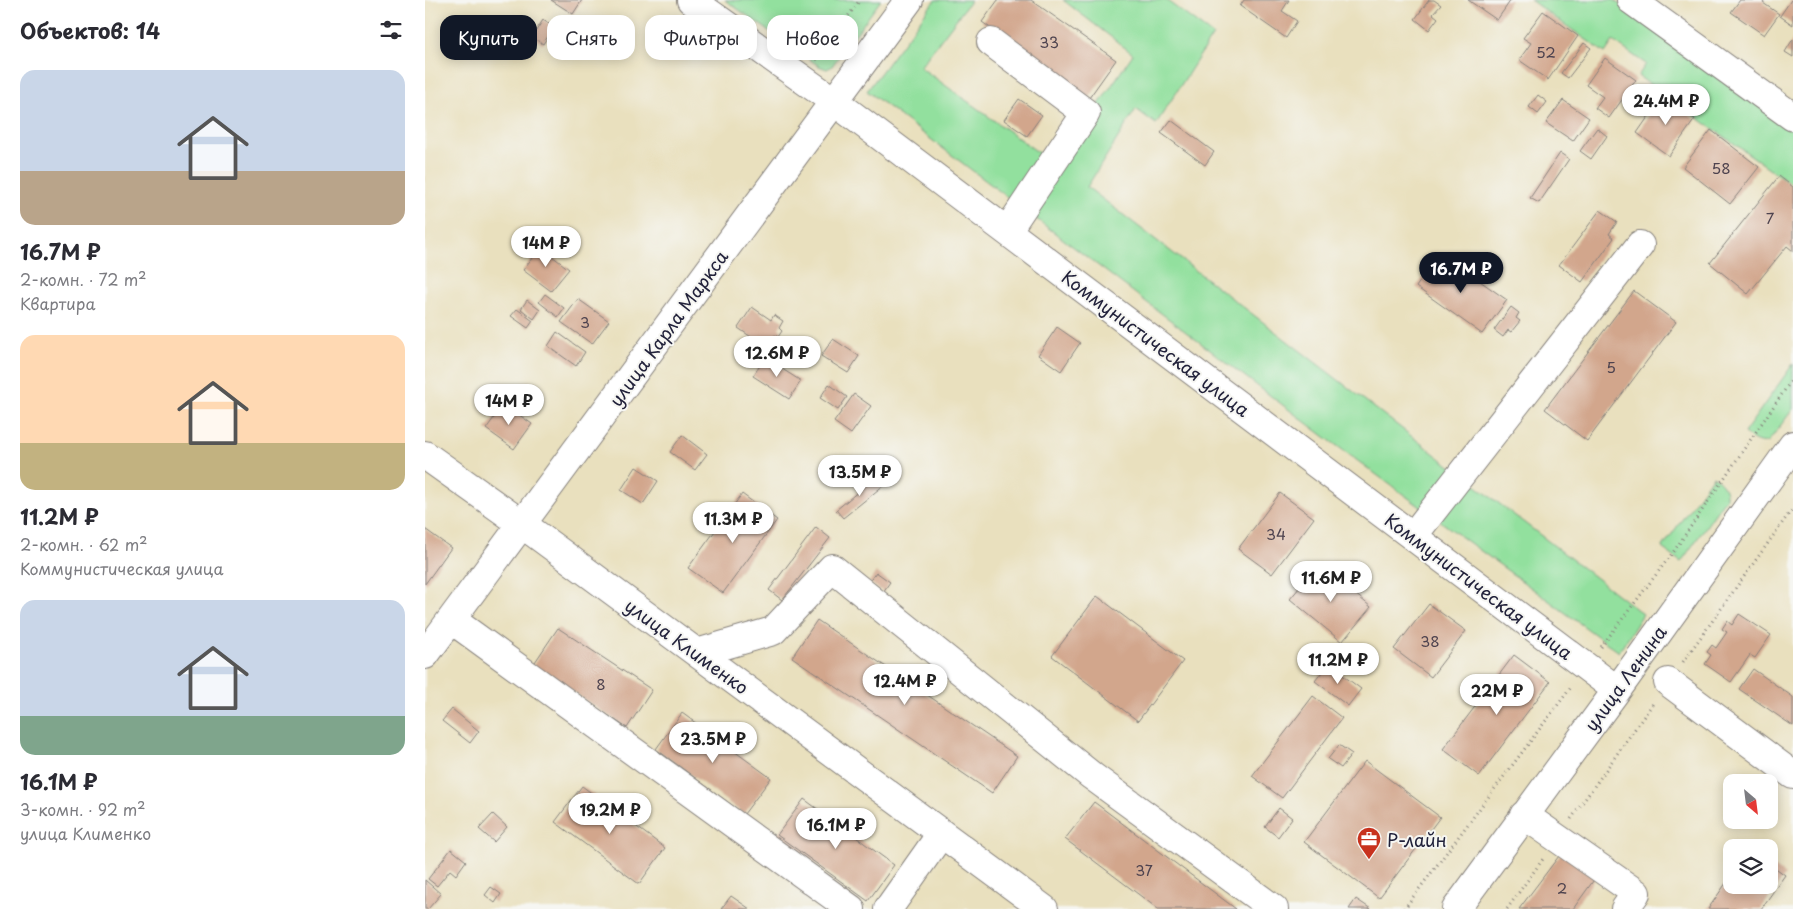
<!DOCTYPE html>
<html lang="ru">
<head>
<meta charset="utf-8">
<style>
	body { margin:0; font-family:"Playpen Sans",sans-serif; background:#f7f7f7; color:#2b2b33; height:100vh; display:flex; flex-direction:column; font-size:19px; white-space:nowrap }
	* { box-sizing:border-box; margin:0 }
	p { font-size:16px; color:#7c7c81 }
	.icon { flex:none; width:28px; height:28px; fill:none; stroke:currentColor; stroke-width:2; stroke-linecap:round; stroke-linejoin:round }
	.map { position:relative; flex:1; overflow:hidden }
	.side { display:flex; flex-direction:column; background:#fff; width:425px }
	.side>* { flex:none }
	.top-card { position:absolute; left:15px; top:15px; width:475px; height:45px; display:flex; gap:10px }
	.needle { width:32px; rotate:152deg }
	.fabs { position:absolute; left:1298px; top:774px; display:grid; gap:10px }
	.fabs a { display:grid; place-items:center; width:55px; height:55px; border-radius:10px; background:#fff; box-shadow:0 2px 12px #0003; font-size:25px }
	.price { position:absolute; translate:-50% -42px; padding:0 11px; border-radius:18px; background:#fff; color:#222; font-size:16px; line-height:32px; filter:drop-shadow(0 1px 2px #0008) }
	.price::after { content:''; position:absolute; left:50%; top:30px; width:15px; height:11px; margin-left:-8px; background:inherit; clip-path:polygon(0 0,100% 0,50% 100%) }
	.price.active { background:#111827; color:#fff }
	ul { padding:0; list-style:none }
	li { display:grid; align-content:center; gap:10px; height:265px; padding:0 20px }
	li span { display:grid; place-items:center; height:155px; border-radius:15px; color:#555 }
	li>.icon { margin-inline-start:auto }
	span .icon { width:90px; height:90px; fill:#fffc; stroke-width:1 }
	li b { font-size:21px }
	h2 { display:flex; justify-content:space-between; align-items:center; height:60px; padding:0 20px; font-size:21px }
	.tag { padding:0 18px; border-radius:15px; background:#fff; box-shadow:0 2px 12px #0003; font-size:18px; line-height:45px }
	.tag.active { background:#111827; color:#fff }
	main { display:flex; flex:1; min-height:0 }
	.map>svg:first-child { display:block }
	.green { fill:#92e09e; stroke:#5a816c }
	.building { fill:#d2a68c }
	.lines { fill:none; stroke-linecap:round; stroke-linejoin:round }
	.minor-casing { stroke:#86817c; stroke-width:30 }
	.path { stroke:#86817c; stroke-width:3; stroke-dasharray:1 4; stroke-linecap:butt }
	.minor { stroke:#fff; stroke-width:28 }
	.labels { text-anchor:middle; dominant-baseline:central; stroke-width:4; stroke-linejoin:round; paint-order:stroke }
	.number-label { font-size:15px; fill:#4e434f }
	.street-label { font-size:18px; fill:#22223b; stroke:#f6f6f2 }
	.poi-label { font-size:18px; fill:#22223b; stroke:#f6f6f2; text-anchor:start }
</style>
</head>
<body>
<main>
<section class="side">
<h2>Объектов: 14<svg class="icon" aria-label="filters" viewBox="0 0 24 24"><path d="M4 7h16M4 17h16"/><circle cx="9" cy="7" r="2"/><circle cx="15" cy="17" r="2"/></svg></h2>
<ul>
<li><span style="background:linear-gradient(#c9d6e8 65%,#b9a48a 0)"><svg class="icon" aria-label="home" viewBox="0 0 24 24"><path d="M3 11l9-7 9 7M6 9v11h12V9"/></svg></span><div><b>16.7M ₽</b><p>2-комн. · 72 m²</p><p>Квартира</p></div></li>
<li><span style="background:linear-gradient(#ffd9b3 70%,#c2b280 0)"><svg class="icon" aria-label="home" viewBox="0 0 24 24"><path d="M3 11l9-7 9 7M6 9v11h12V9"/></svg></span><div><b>11.2M ₽</b><p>2-комн. · 62 m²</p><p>Коммунистическая улица</p></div></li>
<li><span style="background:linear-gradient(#c9d6e8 75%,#7fa58c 0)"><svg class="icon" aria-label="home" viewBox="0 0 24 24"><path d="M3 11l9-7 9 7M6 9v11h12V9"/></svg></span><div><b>16.1M ₽</b><p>3-комн. · 92 m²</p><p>улица Клименко</p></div></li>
</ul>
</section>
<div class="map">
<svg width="1368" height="909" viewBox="0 0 1368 909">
	<rect width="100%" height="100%" fill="#f6f6f2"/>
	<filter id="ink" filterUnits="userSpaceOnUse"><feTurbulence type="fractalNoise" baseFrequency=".02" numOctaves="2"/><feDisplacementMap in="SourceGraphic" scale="10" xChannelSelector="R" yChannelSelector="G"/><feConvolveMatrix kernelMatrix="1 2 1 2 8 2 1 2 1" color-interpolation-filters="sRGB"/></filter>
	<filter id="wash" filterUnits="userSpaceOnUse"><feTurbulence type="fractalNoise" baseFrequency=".0096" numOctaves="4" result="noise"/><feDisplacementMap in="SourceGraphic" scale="20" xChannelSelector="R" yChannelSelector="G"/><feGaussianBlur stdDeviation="1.12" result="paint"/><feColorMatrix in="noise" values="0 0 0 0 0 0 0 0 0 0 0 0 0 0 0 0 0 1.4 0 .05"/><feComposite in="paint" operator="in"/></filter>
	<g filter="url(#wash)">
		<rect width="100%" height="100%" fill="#e9e0be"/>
		<path class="green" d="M300 0H456L407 66 402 69 394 66Z
			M510 0H546L495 67 632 166 708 54 638 0H741L788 35 731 124 711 109 662 187 1218 614 1194 652 900 437 442 91Z
			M1105 0H1189L1368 127V185L1213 76 1221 64 1188 41 1180 53Z
			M1368 364V409L1343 442C1333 444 1327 439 1319 433Z
			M1288 476C1296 482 1302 487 1301 498L1256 562 1237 548Z"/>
		<g id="blocks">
			<path class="building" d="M126 0H157L148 14Z
				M573 0H606L691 60 664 98 557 22Z
				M819 0H864L857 11 872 21 861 38 815 6Z
				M1004 0H1009L1016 5 1008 14 1013 18 1004 30 990 19Z
				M1043 0H1086L1072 20Z
				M1315 0H1340L1338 3 1354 14 1339 35 1306 12Z
				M1366 0H1368V25L1355 16Z
				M1118 11 1153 36 1123 80 1094 60 1106 43 1098 38Z
				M118 20 129 27 118 44 107 37Z
				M1368 39V57L1360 52Z
				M1159 43 1166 48 1143 78 1136 73Z
				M1180 58 1211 80 1184 118 1170 108 1178 97 1161 85Z
				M1113 95 1122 102 1113 114 1104 107Z
				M1237 97 1270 119 1244 156 1212 133Z
				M594 99 617 115 602 136 579 120Z
				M1138 100 1164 118 1148 141 1121 123Z
				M746 120 789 152 780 165 736 133Z
				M1172 128 1182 136 1166 159 1155 151Z
				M1286 130 1334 167 1305 204 1258 167Z
				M1135 153 1144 159 1114 203 1105 198Z
				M1354 176 1368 187V251L1362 246 1323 294 1285 263Z
				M1175 210 1192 222 1184 234 1189 238 1157 282 1134 265Z
				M120 241 127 247 123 253 144 269 126 291 98 270Z
				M1015 253 1082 300 1057 334 991 287Z
				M1209 291 1251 322 1162 441 1120 409Z
				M120 294 139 308 133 317 114 302Z
				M153 299 184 321 167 344 136 322Z
				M102 300 115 310 109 319 96 309Z
				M327 307 346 320 349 315 358 321 354 328 357 331 353 337 350 335 341 347 313 328Z
				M1086 307 1094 313 1091 318 1095 321 1086 332 1083 330 1078 337 1069 330Z
				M92 309 108 321 103 328 86 316Z
				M632 327 655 343 636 371 613 355Z
				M132 332 160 352 151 366 123 346Z
				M408 339 434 356 423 373 396 356Z
				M340 358 376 381 364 399 328 376Z
				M404 384 422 397 413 410 395 398Z
				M429 394 446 406 426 434 409 422Z
				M79 404 107 424 89 449 61 429Z
				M257 435 282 454 270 470 245 452Z
				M211 467 233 481 218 504 196 490Z
				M452 476 459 485 418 518 411 510Z
				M855 493 889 518 847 574 813 549Z
				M317 494 352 520 298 593 263 568Z
				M391 527 405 538 357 600 344 590Z
				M0 529 26 548 0 584Z
				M894 564 946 607 917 642 865 599Z
				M451 572 465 582 458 592 444 582Z
				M672 596 758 661 713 721 627 656Z
				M1004 604 1041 631 1006 677 969 649Z
				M1314 614 1346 635 1330 658 1325 655 1306 682 1280 664 1286 655 1282 652 1287 645 1291 648 1302 632 1297 629 1302 621 1307 625Z
				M392 620 592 756 567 793 367 657Z
				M133 628 227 690 202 728 108 665Z
				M1089 655 1125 682 1054 776 1018 749Z
				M903 664 936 689 923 706 890 681Z
				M1328 669 1368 697V726L1314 689Z
				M888 696 917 718 857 798 827 776Z
				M27 709 54 731 45 743 17 721Z
				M257 713 346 778 319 814 231 749Z
				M914 745 927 754 916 768 903 759Z
				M940 761 1015 817 954 898 879 842Z
				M157 786 240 848 214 884 130 822Z
				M379 799 469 865 443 901 352 835Z
				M669 802 738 854 811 909H733L640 839Z
				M854 808 867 818 853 837 840 827Z
				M68 814 82 827 69 842 54 829Z
				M26 849 41 861 31 875 25 870 12 886 3 879Z
				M1137 852 1171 877 1148 909H1094Z
				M1344 863 1360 875 1336 909H1283L1306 876V885H1344Z
				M0 880 16 894 3 909H0Z
				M66 887 76 894 70 903 60 895Z
				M306 896 325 909H296Z
				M931 899 946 909H924Z"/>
		</g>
	</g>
	<g filter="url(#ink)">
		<use href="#blocks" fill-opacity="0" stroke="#86817c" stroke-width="1"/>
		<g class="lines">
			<defs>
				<path id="minor" d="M266 0 410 102 1192 690
					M1206 0 1368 117
					M566 42 661 113 582 231
					M0 455 97 524 619 909
					M988 536 1215 245
					M27 620 426 909
					M272 653 348 631 407 568 667 776 849 909
					M0 655 484 0
					M1243 682 1368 775
					M1099 815 1211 893 1200 909
					M463 909 516 834
					M1031 909 1192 690 1368 445"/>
			</defs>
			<use href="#minor" class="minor-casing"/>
			<path class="path" d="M391 60 435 0
				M1176 647 1249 551 1368 378
				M1258 662 1368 508
				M1146 819 1229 702
				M979 909 1147 686
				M1082 909 1118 859"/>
			<use href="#minor" class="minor"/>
		</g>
	</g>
	<defs>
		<symbol id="office-pin" viewBox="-11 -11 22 30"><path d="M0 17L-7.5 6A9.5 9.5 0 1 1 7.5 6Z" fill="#c8321e" stroke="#f6f6f2"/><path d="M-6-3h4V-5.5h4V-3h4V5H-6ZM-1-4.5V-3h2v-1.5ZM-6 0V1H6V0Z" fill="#fff"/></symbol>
	</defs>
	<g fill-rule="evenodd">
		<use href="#office-pin" x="930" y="825" width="28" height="38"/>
	</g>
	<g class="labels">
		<g class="number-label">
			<text x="624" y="41">33</text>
			<text x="1121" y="51">52</text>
			<text x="1296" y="167">58</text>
			<text x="1345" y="217">7</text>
			<text x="160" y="321">3</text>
			<text x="1186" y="366">5</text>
			<text x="851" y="533">34</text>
			<text x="1005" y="640">38</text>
			<text x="176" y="683">8</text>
			<text x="719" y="869">37</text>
			<text x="1137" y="887">2</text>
		</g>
		<g class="street-label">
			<text transform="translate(243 328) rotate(-54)">улица Карла Маркса</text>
			<text transform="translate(731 343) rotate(37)">Коммунистическая улица</text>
			<text transform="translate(1054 586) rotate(37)">Коммунистическая улица</text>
			<text transform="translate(262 646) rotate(36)">улица Клименко</text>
			<text transform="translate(1200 678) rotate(-54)">улица Ленина</text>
		</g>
		<g class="poi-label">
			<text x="962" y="839">Р-лайн</text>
		</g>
	</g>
</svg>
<div class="fabs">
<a><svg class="needle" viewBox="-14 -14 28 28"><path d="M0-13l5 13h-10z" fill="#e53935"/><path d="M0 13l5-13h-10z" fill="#7c7c81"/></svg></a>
<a><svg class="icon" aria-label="layers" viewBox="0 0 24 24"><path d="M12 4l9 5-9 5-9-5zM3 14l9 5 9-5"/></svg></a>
</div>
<b class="price" style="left:1241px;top:126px">24.4M ₽</b>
<b class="price" style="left:121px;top:268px">14M ₽</b>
<b class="price active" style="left:1036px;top:294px">16.7M ₽</b>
<b class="price" style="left:352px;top:378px">12.6M ₽</b>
<b class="price" style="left:84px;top:426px">14M ₽</b>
<b class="price" style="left:435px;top:497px">13.5M ₽</b>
<b class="price" style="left:308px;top:544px">11.3M ₽</b>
<b class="price" style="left:906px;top:603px">11.6M ₽</b>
<b class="price" style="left:913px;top:685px">11.2M ₽</b>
<b class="price" style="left:480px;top:706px">12.4M ₽</b>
<b class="price" style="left:1072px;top:716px">22M ₽</b>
<b class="price" style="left:288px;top:764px">23.5M ₽</b>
<b class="price" style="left:185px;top:835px">19.2M ₽</b>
<b class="price" style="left:411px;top:850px">16.1M ₽</b>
<div class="top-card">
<a class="tag active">Купить</a>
<a class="tag">Снять</a>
<a class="tag">Фильтры</a>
<a class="tag">Новое</a>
</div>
</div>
</main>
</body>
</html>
